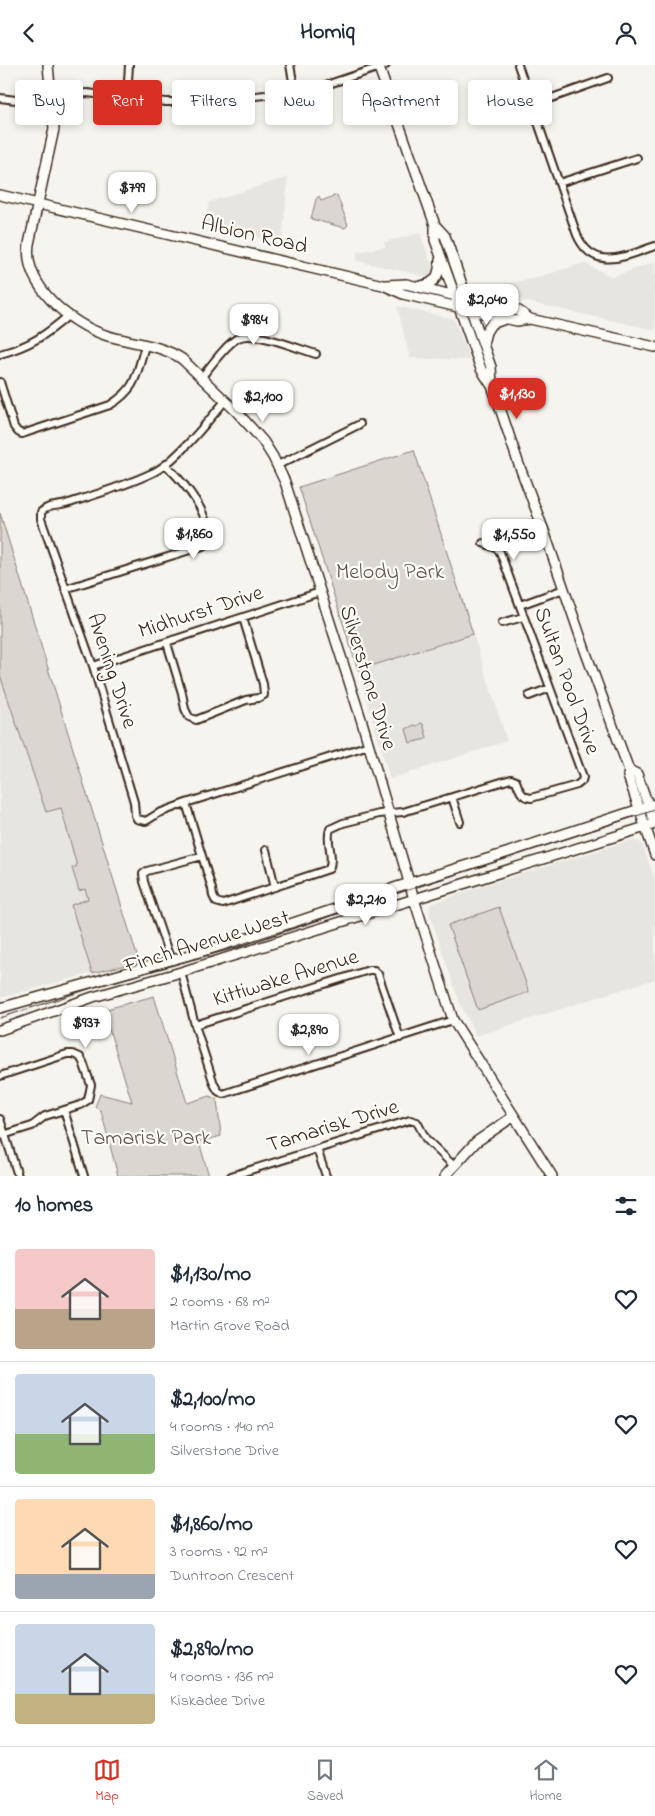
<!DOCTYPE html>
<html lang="en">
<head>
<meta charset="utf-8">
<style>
	body { margin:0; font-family:"Indie Flower",sans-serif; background:#f2f2f3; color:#1f2937; height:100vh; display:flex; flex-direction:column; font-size:19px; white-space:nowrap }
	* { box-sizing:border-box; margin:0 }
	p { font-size:16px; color:#747a83 }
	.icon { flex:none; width:28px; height:28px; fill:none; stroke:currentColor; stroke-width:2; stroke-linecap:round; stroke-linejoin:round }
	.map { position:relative; height:1111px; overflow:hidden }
	.side { display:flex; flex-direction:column; background:#fff; flex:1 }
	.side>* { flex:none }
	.hud { position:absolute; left:15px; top:15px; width:625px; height:45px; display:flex; gap:10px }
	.price { position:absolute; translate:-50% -42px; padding:0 11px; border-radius:10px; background:#fff; color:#222; font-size:16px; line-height:32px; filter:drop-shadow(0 1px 2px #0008) }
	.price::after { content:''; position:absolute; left:50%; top:30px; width:15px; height:11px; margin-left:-8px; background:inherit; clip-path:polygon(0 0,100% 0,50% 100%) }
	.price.selected { background:#d93025; color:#fff }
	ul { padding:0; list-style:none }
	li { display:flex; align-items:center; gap:15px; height:125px; padding:0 15px }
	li+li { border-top:1px solid #e0e1e3 }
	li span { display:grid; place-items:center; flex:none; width:140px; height:100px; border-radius:5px; color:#555 }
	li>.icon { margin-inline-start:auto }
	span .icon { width:60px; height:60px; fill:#fffc; stroke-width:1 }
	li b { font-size:21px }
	h2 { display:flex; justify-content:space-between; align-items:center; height:60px; padding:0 15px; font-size:21px }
	.tag { padding:0 18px; border-radius:5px; background:#fff; box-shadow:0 2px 8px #0003; font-size:18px; line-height:45px }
	.tag.selected { background:#d93025; color:#fff }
	header { display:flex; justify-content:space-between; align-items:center; height:65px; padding:0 15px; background:#fff; font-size:22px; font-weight:800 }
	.menu { display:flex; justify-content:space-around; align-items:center; height:70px; border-top:1px solid #e0e1e3; background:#fff; font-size:14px; color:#747a83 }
	.menu a { display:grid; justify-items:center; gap:2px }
	.menu .selected { color:#d93025 }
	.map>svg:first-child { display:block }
	.built { fill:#e7e5df }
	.green { fill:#dad6d0; stroke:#8a8077 }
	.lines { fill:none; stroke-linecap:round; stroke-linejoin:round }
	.street-casing { stroke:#3b2a1e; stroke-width:10 }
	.secondary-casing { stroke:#3b2a1e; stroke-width:12 }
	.street { stroke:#fdfcf7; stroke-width:6 }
	.secondary { stroke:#fdfcf7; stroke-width:9 }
	.tram { stroke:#3b2a1e; stroke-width:1 }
	.labels { text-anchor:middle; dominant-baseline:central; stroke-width:4.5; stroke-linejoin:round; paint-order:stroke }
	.street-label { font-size:22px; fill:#3b2a1e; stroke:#fdfcf7 }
	.park-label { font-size:22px; fill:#63554a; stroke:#fdfcf7 }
</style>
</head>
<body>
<header><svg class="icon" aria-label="back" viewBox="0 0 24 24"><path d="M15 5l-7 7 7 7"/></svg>Homiq<svg class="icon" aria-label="person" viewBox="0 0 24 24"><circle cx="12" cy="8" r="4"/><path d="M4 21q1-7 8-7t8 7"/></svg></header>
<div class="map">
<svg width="655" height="1111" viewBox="0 0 655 1111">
	<rect width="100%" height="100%" fill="#f5f4ee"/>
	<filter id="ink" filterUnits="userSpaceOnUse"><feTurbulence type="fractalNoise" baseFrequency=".02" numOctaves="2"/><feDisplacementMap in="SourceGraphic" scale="10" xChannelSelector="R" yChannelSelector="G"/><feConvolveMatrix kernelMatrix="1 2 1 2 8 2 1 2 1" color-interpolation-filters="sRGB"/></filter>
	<g filter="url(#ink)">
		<path class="built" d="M288 112 282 178 205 160 209 137Z
			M420 168 432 201 433 213 357 196V187L385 182 384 177Z
			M655 197V265L473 225 535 213 584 198 612 212Z
			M397 241 454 254 470 295 410 293Z
			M473 569 507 676 390 714 358 605Z
			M0 610 46 747 61 742 78 801 72 803 79 826 85 824 89 834 71 840 92 908 0 933Z
			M632 775 639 776 643 781 655 814V914L476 971 459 936 429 847 431 839 479 822Z"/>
		<path class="green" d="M337 130 348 160 345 163 311 154 316 134 319 131 321 136Z
			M414 385 473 569 358 605 299 422Z
			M0 448 139 897 92 908 71 840 88 834 85 824 79 826 72 803 77 801 61 743 46 747 0 610Z
			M421 658 423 659 427 672 426 674 410 678 406 664 414 660 417 661Z
			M499 842 529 927 478 945 448 860Z
			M154 931 187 1038 210 1031 217 1035 221 1071 199 1077 209 1111H118L101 1046 95 1042 100 1029 132 1037 103 945Z"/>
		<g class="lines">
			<defs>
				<path id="street" d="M290 0 295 27
					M518 0 577 170C594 208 625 191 655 181
					M127 32 129 0
					M0 33 16 35H26L87 28 166 37H198L295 27 320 22 386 0
					M532 40 608 13
					M559 118 637 93
					M0 289C30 281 46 270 69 250
					M201 313C210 302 226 279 238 273 255 265 298 284 316 289
					M0 317 14 362 18 367 22 369 110 340C138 323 136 309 145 281
					M225 336C208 356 175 398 152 408 125 421 94 430 66 439 56 442 50 439 41 447V454L93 601 134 737 135 750 137 754 146 756 159 748 186 738 369 680
					M278 400 360 359
					M65 524 203 481 208 478C212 449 185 419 166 400
					M520 540 564 524
					M502 558 523 552
					M167 578 182 628 185 644 189 652 196 655 246 635 258 633 264 630 263 619 243 553
					M93 601 320 527
					M529 631 550 623
					M452 732 460 757
					M186 738 212 824 213 831 216 837 223 839 329 804C335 791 325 777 330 764L343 758 379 749 403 747 511 714 516 716C519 724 521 732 531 733L577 720 582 716 583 712 500 487 496 483 483 478
					M266 785 275 822
					M171 896 144 817 143 809 147 806 202 791
					M181 907 195 960 214 1019 218 1026 223 1029 453 955
					M195 960 369 905H374L378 909 400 973
					M0 1011 67 989H73L80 992 83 997 91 1020 88 1035 80 1040 45 1051 32 1061 0 1071
					M64 1045 84 1111
					M0 1054 18 1111
					M317 1084 326 1111
					M231 1111 410 1055 417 1057 426 1074 454 1101"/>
				<path id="secondary" d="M48 0 54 64 29 179C23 220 69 258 105 270 130 278 160 279 182 294L237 347 263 376 273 392 285 417 362 657 414 834 453 955 552 1111
					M378 0 435 160V175L481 304 492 321 501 346 518 397 544 466 586 588 629 705 628 711 655 790
					M0 130 383 220 403 229 508 254 517 256 530 254 655 282
					M435 160 445 171 491 302 492 319
					M386 220 406 219 519 246 530 254
					M421 221C437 218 439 210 440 195
					M483 279 486 267 491 259 505 254
					M629 705 637 709 655 759
					M0 943 236 877 356 837 397 822 503 789 655 739
					M0 965 93 932 181 907 655 759
					M445 1111 476 1077 514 1051"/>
			</defs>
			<use href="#street" class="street-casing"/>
			<use href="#secondary" class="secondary-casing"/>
			<use href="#street" class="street"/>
			<use href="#secondary" class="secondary"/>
			<path class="tram" d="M0 953 98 921 214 888 655 745"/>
		</g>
	</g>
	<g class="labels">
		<g class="street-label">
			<text transform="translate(254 171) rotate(13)">Albion Road</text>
			<text transform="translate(201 548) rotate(-18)">Midhurst Drive</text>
			<text transform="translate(111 606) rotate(72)">Avening Drive</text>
			<text transform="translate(367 613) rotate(73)">Silverstone Drive</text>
			<text transform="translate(566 616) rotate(70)">Sultan Pool Drive</text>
			<text transform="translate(207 878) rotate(-17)">Finch Avenue West</text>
			<text transform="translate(286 914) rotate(-17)">Kittiwake Avenue</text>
			<text transform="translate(333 1062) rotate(-17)">Tamarisk Drive</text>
		</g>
		<g class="park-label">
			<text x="390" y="508">Melody Park</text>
			<text x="146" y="1074">Tamarisk Park</text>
		</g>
	</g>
</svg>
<b class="price" style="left:132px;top:149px">$799</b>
<b class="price" style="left:487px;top:261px">$2,040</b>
<b class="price" style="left:254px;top:281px">$984</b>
<b class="price selected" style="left:517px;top:355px">$1,130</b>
<b class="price" style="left:263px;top:358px">$2,100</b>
<b class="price" style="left:194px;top:495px">$1,860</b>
<b class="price" style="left:514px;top:496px">$1,550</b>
<b class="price" style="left:366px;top:861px">$2,210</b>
<b class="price" style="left:86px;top:984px">$937</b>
<b class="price" style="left:309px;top:991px">$2,890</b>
<div class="hud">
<a class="tag">Buy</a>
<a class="tag selected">Rent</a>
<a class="tag">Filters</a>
<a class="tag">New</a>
<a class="tag">Apartment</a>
<a class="tag">House</a>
</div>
</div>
<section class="side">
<h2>10 homes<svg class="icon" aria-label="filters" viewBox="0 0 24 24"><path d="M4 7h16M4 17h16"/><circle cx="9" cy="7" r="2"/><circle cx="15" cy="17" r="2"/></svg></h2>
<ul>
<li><span style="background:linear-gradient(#f6c9c9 60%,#b9a48a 0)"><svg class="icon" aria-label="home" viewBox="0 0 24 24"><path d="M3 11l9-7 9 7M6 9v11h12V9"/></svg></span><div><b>$1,130/mo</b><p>2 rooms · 68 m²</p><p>Martin Grove Road</p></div><svg class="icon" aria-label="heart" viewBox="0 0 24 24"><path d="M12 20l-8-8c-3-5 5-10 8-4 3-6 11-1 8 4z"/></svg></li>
<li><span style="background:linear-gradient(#c9d6e8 60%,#8fb573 0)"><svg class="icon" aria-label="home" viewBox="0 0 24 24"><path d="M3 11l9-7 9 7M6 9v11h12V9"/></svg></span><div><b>$2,100/mo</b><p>4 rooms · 140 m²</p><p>Silverstone Drive</p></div><svg class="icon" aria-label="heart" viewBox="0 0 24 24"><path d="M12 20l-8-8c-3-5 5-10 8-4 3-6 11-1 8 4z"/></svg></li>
<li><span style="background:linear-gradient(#ffd9b3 75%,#9aa5b1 0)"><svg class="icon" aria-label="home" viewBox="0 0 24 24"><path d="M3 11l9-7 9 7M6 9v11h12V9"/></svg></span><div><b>$1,860/mo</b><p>3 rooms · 92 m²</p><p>Duntroon Crescent</p></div><svg class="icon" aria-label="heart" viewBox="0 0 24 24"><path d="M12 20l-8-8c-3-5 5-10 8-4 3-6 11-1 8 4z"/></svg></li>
<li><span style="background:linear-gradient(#c9d6e8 70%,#c2b280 0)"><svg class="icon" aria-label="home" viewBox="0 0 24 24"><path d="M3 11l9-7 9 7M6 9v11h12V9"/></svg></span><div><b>$2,890/mo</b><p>4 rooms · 136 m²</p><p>Kiskadee Drive</p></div><svg class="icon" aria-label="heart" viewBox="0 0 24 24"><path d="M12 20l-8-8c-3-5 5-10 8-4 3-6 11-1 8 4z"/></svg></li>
</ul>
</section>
<nav class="menu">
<a class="selected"><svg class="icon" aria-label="map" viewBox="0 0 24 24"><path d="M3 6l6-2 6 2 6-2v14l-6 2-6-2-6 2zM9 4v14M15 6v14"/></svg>Map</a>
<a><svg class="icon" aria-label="saved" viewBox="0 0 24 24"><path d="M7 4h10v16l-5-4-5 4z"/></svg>Saved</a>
<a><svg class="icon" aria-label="home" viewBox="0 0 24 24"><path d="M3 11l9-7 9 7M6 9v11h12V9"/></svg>Home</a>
</nav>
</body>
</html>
